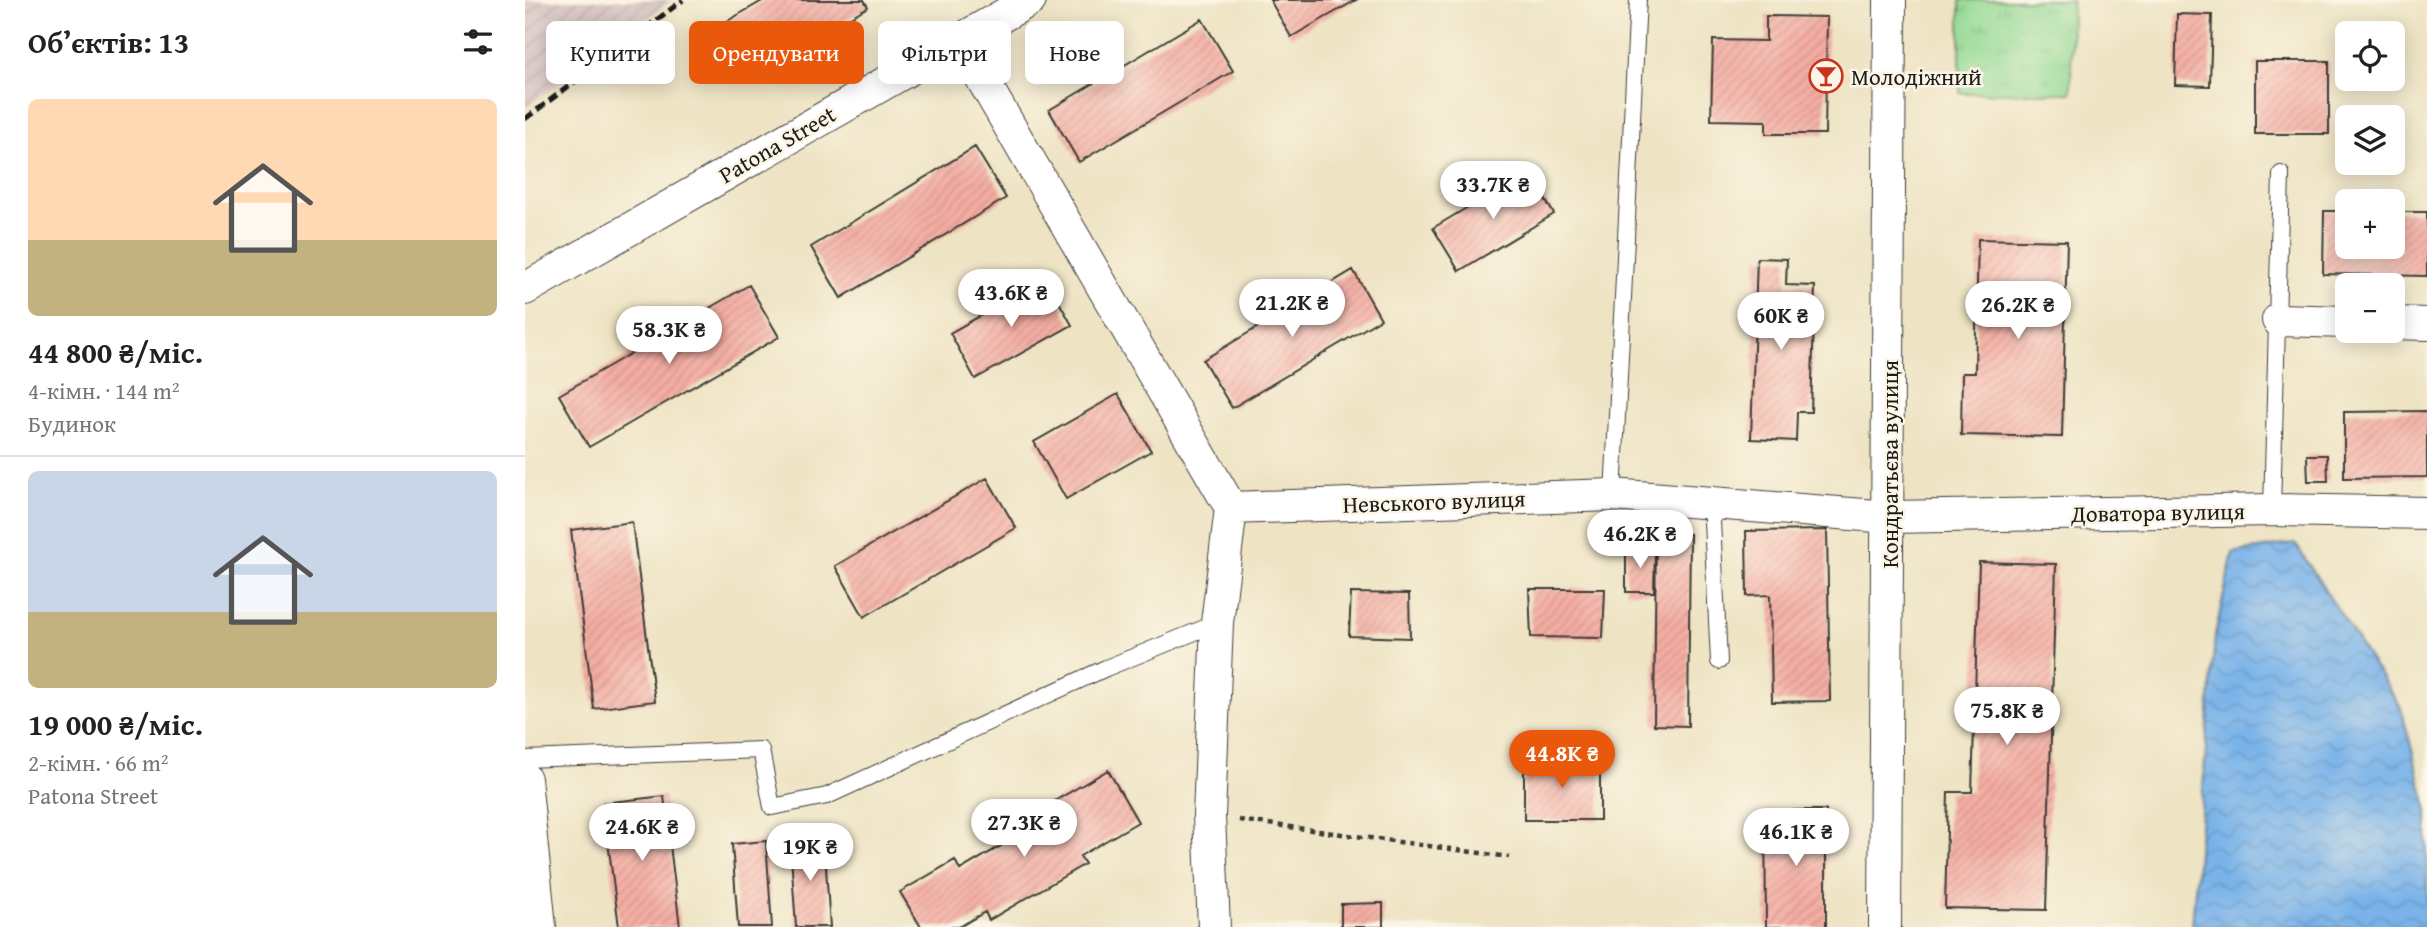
<!DOCTYPE html>
<html lang="uk">
<head>
<meta charset="utf-8">
<style>
	body { margin:0; font-family:"Gentium Book Plus",serif; background:#f6f6f6; color:#222; height:100vh; display:flex; flex-direction:column; font-size:26px; white-space:nowrap }
	* { box-sizing:border-box; margin:0 }
	p { font-size:23px; color:#767676 }
	.icon { flex:none; width:38px; height:38px; fill:none; stroke:currentColor; stroke-width:2; stroke-linecap:round; stroke-linejoin:round }
	.map { position:relative; flex:1; overflow:hidden }
	.sheet { display:flex; flex-direction:column; background:#fff; width:525px }
	.sheet>* { flex:none }
	.banner { position:absolute; left:21px; top:21px; width:665px; height:63px; display:flex; gap:14px }
	.fabs { position:absolute; left:1810px; top:21px; display:grid; gap:14px }
	.fabs a { display:grid; place-items:center; width:70px; height:70px; border-radius:10px; background:#fff; box-shadow:0 4px 18px #0003; font-size:35px }
	.price { position:absolute; translate:-50% -60px; padding:0 16px; border-radius:24px; background:#fff; color:#222; font-size:23px; line-height:46px; filter:drop-shadow(0 2px 4px #0008) }
	.price::after { content:''; position:absolute; left:50%; top:42px; width:21px; height:16px; margin-left:-10px; background:inherit; clip-path:polygon(0 0,100% 0,50% 100%) }
	.price.active { background:#ea580c; color:#fff }
	ul { padding:0; list-style:none }
	li { display:grid; align-content:center; gap:14px; height:371px; padding:0 28px }
	li+li { border-top:2px solid #e0e0e0 }
	li span { display:grid; place-items:center; height:217px; border-radius:10px; color:#555 }
	li>.icon { margin-inline-start:auto }
	span .icon { width:126px; height:126px; fill:#fffc; stroke-width:1 }
	li b { font-size:30px }
	h2 { display:flex; justify-content:space-between; align-items:center; height:84px; padding:0 28px; font-size:30px }
	.tag { padding:0 24px; border-radius:10px; background:#fff; box-shadow:0 4px 18px #0003; font-size:24px; line-height:63px }
	.tag.active { background:#ea580c; color:#fff }
	main { display:flex; flex:1; min-height:0 }
	.map>svg:first-child { display:block }
	.industrial { fill:url(#industrial-furrows) }
	.park { fill:url(#park-tufts); stroke:#587a58; stroke-width:2 }
	.water { fill:url(#water-waves); stroke:#4a6882; stroke-width:2 }
	.building { fill:url(#building-hatch) }
	.lines { fill:none; stroke-linecap:round; stroke-linejoin:round }
	.service-casing { stroke:#3c3a35; stroke-width:18 }
	.minor-casing { stroke:#3c3a35; stroke-width:34 }
	.path { stroke:#3c3a35; stroke-width:4.5; stroke-dasharray:5 5; stroke-linecap:butt }
	.service { stroke:#fff; stroke-width:16 }
	.minor { stroke:#fff; stroke-width:32 }
	.rail { stroke:#1c1c1c; stroke-width:5; stroke-dasharray:10 5; stroke-linecap:butt }
	.labels { text-anchor:middle; dominant-baseline:central; stroke-width:5; stroke-linejoin:round; paint-order:stroke }
	.poi-label { font-size:23px; fill:#1c1c1c; stroke:#fcf5e5; text-anchor:start }
	.street-label { font-size:23px; fill:#1c1c1c; stroke:#fcf5e5 }
</style>
</head>
<body>
<main>
<section class="sheet">
<h2>Об’єктів: 13<svg class="icon" aria-label="filters" viewBox="0 0 24 24"><path d="M4 7h16M4 17h16"/><circle cx="9" cy="7" r="2"/><circle cx="15" cy="17" r="2"/></svg></h2>
<ul>
<li><span style="background:linear-gradient(#ffd9b3 65%,#c2b280 0)"><svg class="icon" aria-label="home" viewBox="0 0 24 24"><path d="M3 11l9-7 9 7M6 9v11h12V9"/></svg></span><div><b>44 800 ₴/міс.</b><p>4-кімн. · 144 m²</p><p>Будинок</p></div></li>
<li><span style="background:linear-gradient(#c9d6e8 65%,#c2b280 0)"><svg class="icon" aria-label="home" viewBox="0 0 24 24"><path d="M3 11l9-7 9 7M6 9v11h12V9"/></svg></span><div><b>19 000 ₴/міс.</b><p>2-кімн. · 66 m²</p><p>Patona Street</p></div></li>
</ul>
</section>
<div class="map">
<svg width="1902" height="927" viewBox="0 0 1902 927">
	<defs>
		<pattern id="industrial-furrows" width="10" height="10" patternUnits="userSpaceOnUse" patternTransform="scale(1.75)"><rect width="10" height="10" fill="#d2bfc0"/><path d="M-1 1l2-2M0 10L10 0M9 11l2-2" fill="none" stroke="#b4a4a4"/></pattern>
		<pattern id="park-tufts" width="24" height="20" patternUnits="userSpaceOnUse" patternTransform="scale(1.75)"><rect width="24" height="20" fill="#93d993"/><path d="M3 7l-1-3M5 7V3M7 7l1-3M15 17l-1-3M17 17v-4M19 17l1-3" fill="none" stroke="#7eba7e"/></pattern>
		<pattern id="water-waves" width="16" height="10" patternUnits="userSpaceOnUse" patternTransform="scale(1.75)"><rect width="16" height="10" fill="#79b3e9"/><path d="M0 5q4-4 8 0t8 0" fill="none" stroke="#6899c7"/></pattern>
		<pattern id="building-hatch" width="6" height="6" patternUnits="userSpaceOnUse" patternTransform="scale(1.75)"><rect width="6" height="6" fill="#f4ada3"/><path d="M-1 1l2-2M0 6l6-6M5 7l2-2" fill="none" stroke="#d1948c"/></pattern>
	</defs>
	<rect width="100%" height="100%" fill="#fcf5e5"/>
	<filter id="ink" filterUnits="userSpaceOnUse"><feTurbulence type="fractalNoise" baseFrequency=".0143" numOctaves="2"/><feDisplacementMap in="SourceGraphic" scale="14" xChannelSelector="R" yChannelSelector="G"/><feConvolveMatrix kernelMatrix="1 2 1 2 8 2 1 2 1" color-interpolation-filters="sRGB"/></filter>
	<filter id="wash" filterUnits="userSpaceOnUse"><feTurbulence type="fractalNoise" baseFrequency=".00686" numOctaves="4" result="noise"/><feDisplacementMap in="SourceGraphic" scale="28" xChannelSelector="R" yChannelSelector="G"/><feGaussianBlur stdDeviation="1.57" result="paint"/><feColorMatrix in="noise" values="0 0 0 0 0 0 0 0 0 0 0 0 0 0 0 0 0 1.4 0 .05"/><feComposite in="paint" operator="in"/></filter>
	<g filter="url(#wash)">
		<rect width="100%" height="100%" fill="#eee3c3"/>
		<path class="industrial" d="M0 0H147L0 108Z"/>
		<path class="park" d="M1435 0H1547L1546 93H1435Z"/>
		<path class="water" d="M1770 543 1876 708 1902 807V927H1667L1690 635 1708 553Z"/>
		<g id="blocks">
			<path class="building" d="M239 0H339L343 7 227 73 199 23Z
				M745 0H831L766 37Z
				M1652 14 1687 15 1685 86 1650 85Z
				M1241 16 1302 17 1300 134H1241V121L1186 120 1188 40 1241 41Z
				M677 19 708 71 554 162 524 110Z
				M1730 61H1804V134H1730Z
				M450 147 481 198 316 298 286 247Z
				M1003 171 1029 214 934 271 908 228Z
				M1799 211H1822V247H1867V212H1902V276L1798 274Z
				M1453 239 1542 241 1537 437 1436 435 1437 373H1450Z
				M1232 258 1262 259 1261 285 1290 286 1286 412H1272L1271 441 1226 439Z
				M828 270 856 319 707 408 678 360Z
				M521 279 547 325 450 379 425 333Z
				M224 285 254 337 64 447 34 395Z
				M593 394 626 451 541 499 509 442Z
				M1902 411V477L1819 478V412Z
				M1782 455H1802L1803 481H1783Z
				M462 478 491 528 339 617 310 566Z
				M107 522 130 701 69 709 46 530Z
				M1302 530 1305 701 1247 702 1245 595 1222 596 1221 531Z
				M1131 533 1165 534 1163 726 1129 725Z
				M1101 549H1130L1129 592H1101Z
				M1454 562 1531 564 1521 910 1420 908 1423 792H1447Z
				M1004 589H1080L1078 638 1006 637Z
				M826 593 884 594 885 638 824 636Z
				M999 759H1075V820H999Z
				M583 770 613 822 555 856 560 864 464 920 460 912 434 927H396L375 892 430 860 435 870 528 815 523 805Z
				M139 796 155 927H94L78 803Z
				M1240 810H1301V927H1241Z
				M299 838 305 927H271L265 841Z
				M241 841 247 927H213L207 844Z
				M858 903V927H816V904Z"/>
		</g>
	</g>
	<g filter="url(#ink)">
		<use href="#blocks" fill-opacity="0" stroke="#3c3a35" stroke-width="2"/>
		<g class="lines">
			<defs>
				<path id="service" d="M1088 495 1113 0
					M1186 501 1194 661
					M1747 510 1756 174
					M0 759 236 750 247 807 302 796 581 668 692 623"/>
				<path id="minor" d="M434 39 706 508 692 623 684 816 689 927
					M0 289 505 0
					M1753 320 1822 322
					M1867 323 1902 324
					M706 508 1088 495 1364 517 1747 510 1902 513
					M0 779 15 927
					M1360 927 1365 0"/>
			</defs>
			<use href="#service" class="service-casing"/>
			<use href="#minor" class="minor-casing"/>
			<path class="path" d="M714 820 984 857"/>
			<use href="#service" class="service"/>
			<use href="#minor" class="minor"/>
			<path class="rail" d="M0 119 158 0"/>
		</g>
	</g>
	<defs>
		<symbol id="bar-ring" viewBox="-11 -11 22 22"><circle r="9.5" fill="#fcf5e5" stroke="#c8321e" stroke-width="1.5"/><path d="M-6-5H6L.8 .8V4.5H3.5V6h-7V4.5H-.8V.8Z" fill="#c8321e"/></symbol>
	</defs>
	<g fill-rule="evenodd">
		<use href="#bar-ring" x="1282" y="57" width="38" height="38"/>
	</g>
	<g class="labels">
		<g class="poi-label">
			<text x="1326" y="76">Молодіжний</text>
		</g>
		<g class="street-label">
			<text transform="translate(252 144) rotate(-30)">Patona Street</text>
			<text transform="translate(1364 464) rotate(-90)">Кондратьєва вулиця</text>
			<text transform="translate(909 501) rotate(-2)">Невського вулиця</text>
			<text transform="translate(1633 512) rotate(-1)">Доватора вулиця</text>
		</g>
	</g>
</svg>
<div class="fabs">
<a><svg class="icon" aria-label="locate" viewBox="0 0 24 24"><circle cx="12" cy="12" r="6"/><path d="M12 2v4M12 18v4M2 12h4M18 12h4"/></svg></a>
<a><svg class="icon" aria-label="layers" viewBox="0 0 24 24"><path d="M12 4l9 5-9 5-9-5zM3 14l9 5 9-5"/></svg></a>
<a>+</a>
<a>−</a>
</div>
<b class="price" style="left:968px;top:221px">33.7K ₴</b>
<b class="price" style="left:486px;top:329px">43.6K ₴</b>
<b class="price" style="left:767px;top:339px">21.2K ₴</b>
<b class="price" style="left:1493px;top:341px">26.2K ₴</b>
<b class="price" style="left:1256px;top:352px">60K ₴</b>
<b class="price" style="left:144px;top:366px">58.3K ₴</b>
<b class="price" style="left:1115px;top:570px">46.2K ₴</b>
<b class="price" style="left:1482px;top:747px">75.8K ₴</b>
<b class="price active" style="left:1037px;top:790px">44.8K ₴</b>
<b class="price" style="left:499px;top:859px">27.3K ₴</b>
<b class="price" style="left:117px;top:863px">24.6K ₴</b>
<b class="price" style="left:1271px;top:868px">46.1K ₴</b>
<b class="price" style="left:285px;top:883px">19K ₴</b>
<div class="banner">
<a class="tag">Купити</a>
<a class="tag active">Орендувати</a>
<a class="tag">Фільтри</a>
<a class="tag">Нове</a>
</div>
</div>
</main>
</body>
</html>
